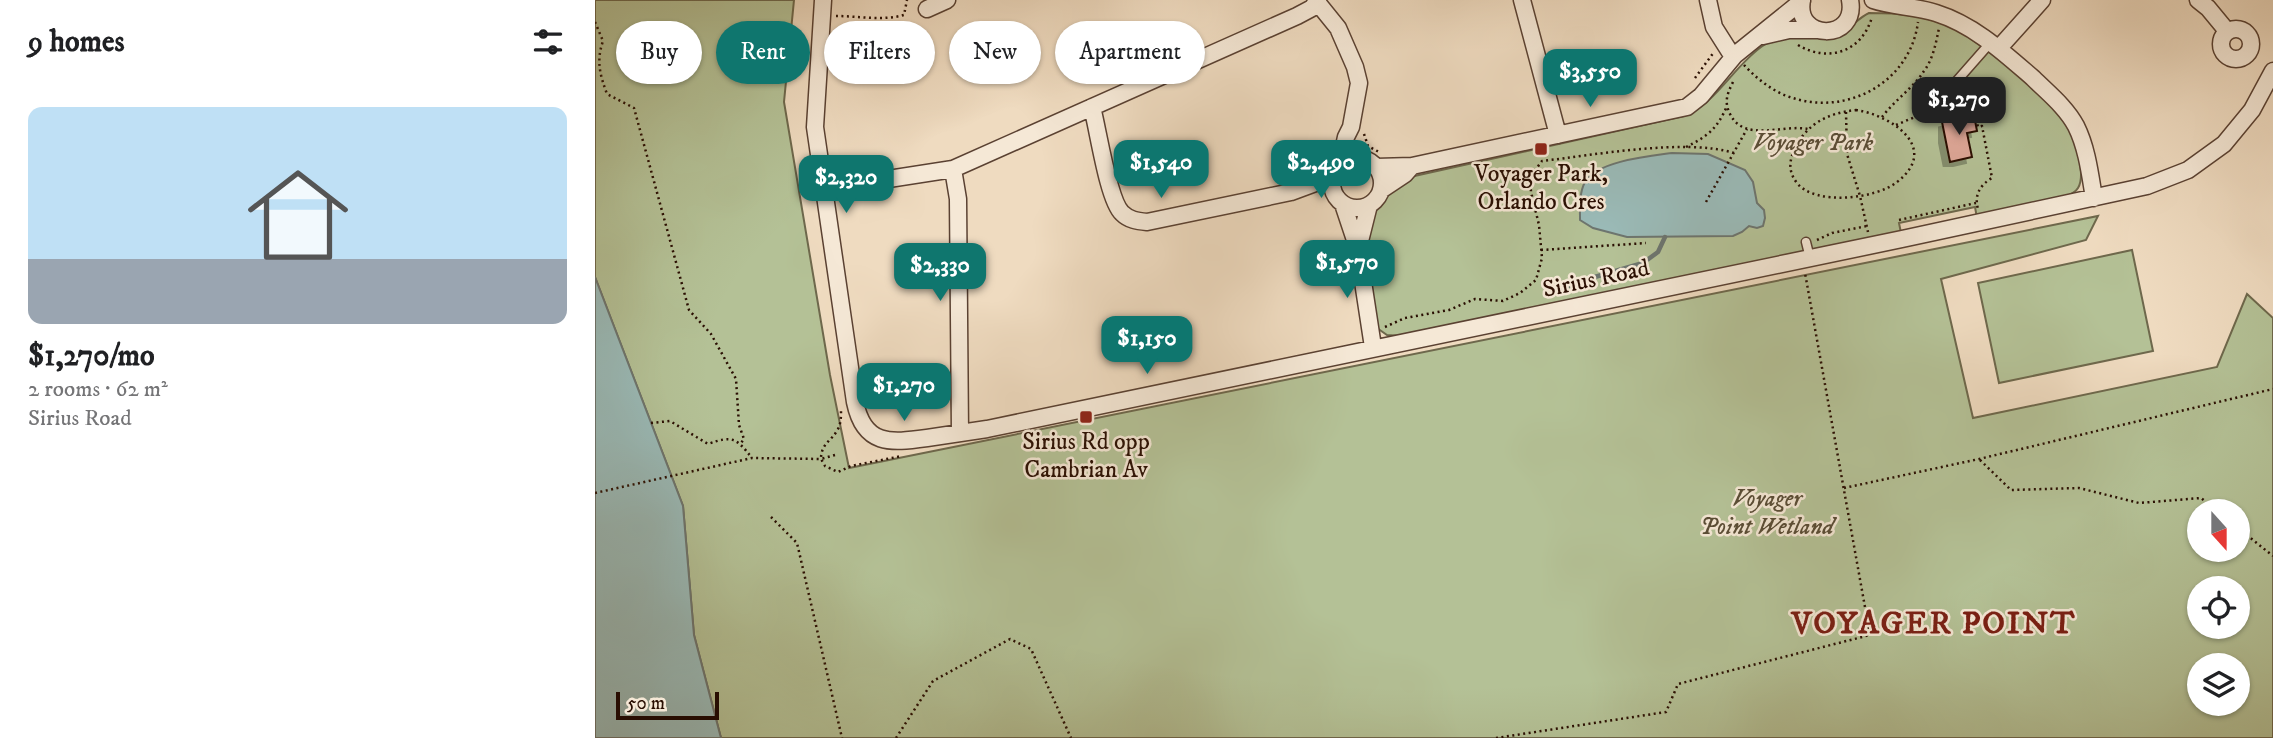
<!DOCTYPE html>
<html lang="en">
<head>
<meta charset="utf-8">
<style>
	body { margin:0; font-family:"IM FELL DW Pica",serif; background:#f6f6f6; color:#202124; height:100vh; display:flex; flex-direction:column; font-size:26px; white-space:nowrap }
	* { box-sizing:border-box; margin:0 }
	p { font-size:23px; color:#757577 }
	.icon { flex:none; width:38px; height:38px; fill:none; stroke:currentColor; stroke-width:2; stroke-linecap:round; stroke-linejoin:round }
	.map { position:relative; flex:1; overflow:hidden }
	.drawer { display:flex; flex-direction:column; background:#fff; width:595px }
	.drawer>* { flex:none }
	.banner { position:absolute; left:21px; top:21px; width:665px; height:63px; display:flex; gap:14px }
	.needle { width:46px; rotate:159deg }
	.buttons { position:absolute; left:1592px; top:499px; display:grid; gap:14px }
	.buttons a { display:grid; place-items:center; width:63px; height:63px; border-radius:50%; background:#fff; box-shadow:0 2px 5px #0004; font-size:35px }
	.scale { position:absolute; left:21px; bottom:18px; width:103px; box-sizing:border-box; padding-left:7px; border:4px solid #290e02; border-top:0; font-size:19px; line-height:24px; white-space:nowrap; color:#290e02; -webkit-text-stroke:5px #f5e8d6; paint-order:stroke }
	.price { position:absolute; translate:-50% -60px; padding:0 16px; border-radius:14px; background:#0f766e; color:#fff; font-size:23px; line-height:46px; filter:drop-shadow(0 2px 4px #0008) }
	.price::after { content:''; position:absolute; left:50%; top:42px; width:21px; height:16px; margin-left:-10px; background:inherit; clip-path:polygon(0 0,100% 0,50% 100%) }
	.price.active { background:#222; color:#fff }
	ul { padding:0; list-style:none }
	li { display:grid; align-content:center; gap:14px; height:371px; padding:0 28px }
	li span { display:grid; place-items:center; height:217px; border-radius:14px; color:#555 }
	li>.icon { margin-inline-start:auto }
	span .icon { width:126px; height:126px; fill:#fffc; stroke-width:1 }
	li b { font-size:30px }
	h2 { display:flex; justify-content:space-between; align-items:center; height:84px; padding:0 28px; font-size:30px }
	.chip { padding:0 24px; border-radius:32px; background:#fff; box-shadow:0 2px 5px #0004; font-size:24px; line-height:63px }
	.chip.active { background:#0f766e; color:#fff }
	main { display:flex; flex:1; min-height:0 }
	.map>svg:first-child { display:block }
	.green { fill:#b4c196; stroke:#6e684c; stroke-width:2; fill-rule:evenodd }
	.water { fill:#9abab7; stroke:#6d756f; stroke-width:2 }
	.lines { fill:none; stroke-linecap:round; stroke-linejoin:round }
	.stream { stroke:#6d756f; stroke-width:4.5 }
	.building { fill:#dea798; stroke:#290e02; stroke-width:2; filter:url(#shadow) }
	.lane-casing { stroke:#5a4132; stroke-width:11 }
	.street-casing { stroke:#5a4132; stroke-width:19 }
	.path { stroke:#290e02; stroke-width:2.5; stroke-dasharray:2 3.5; stroke-linecap:butt }
	.lane { stroke:#f5e8d6; stroke-width:8 }
	.street { stroke:#f5e8d6; stroke-width:16 }
	.poi-dot { fill:#8f2418; stroke:#f5e8d6; stroke-width:2.5 }
	.labels { text-anchor:middle; dominant-baseline:central; stroke-width:5; stroke-linejoin:round; paint-order:stroke }
	.park-label { font-size:24px; font-style:italic; fill:#5a4d36; stroke:#f5e8d6 }
	.poi-label { font-size:24px; fill:#290e02; stroke:#f5e8d6 }
	.street-label { font-size:24px; fill:#290e02; stroke:#f5e8d6 }
	.district-label { font-size:32px; font-weight:bold; letter-spacing:2px; fill:#7a1f14; stroke:#f5e8d6 }
</style>
</head>
<body>
<main>
<section class="drawer">
<h2>9 homes<svg class="icon" aria-label="filters" viewBox="0 0 24 24"><path d="M4 7h16M4 17h16"/><circle cx="9" cy="7" r="2"/><circle cx="15" cy="17" r="2"/></svg></h2>
<ul>
<li><span style="background:linear-gradient(#bfe0f5 70%,#9aa5b1 0)"><svg class="icon" aria-label="home" viewBox="0 0 24 24"><path d="M3 11l9-7 9 7M6 9v11h12V9"/></svg></span><div><b>$1,270/mo</b><p>2 rooms · 62 m²</p><p>Sirius Road</p></div></li>
</ul>
</section>
<div class="map">
<svg width="1678" height="738" viewBox="0 0 1678 738">
	<defs>
		<filter id="shadow"><feDropShadow dx="-6" dy="6" stdDeviation="0" flood-color="#0004"/></filter>
	</defs>
	<rect width="100%" height="100%" fill="#efdbc0"/>
	<filter id="stains"><feTurbulence type="fractalNoise" baseFrequency=".00286" numOctaves="4"/><feColorMatrix values="0 0 0 0 .2 0 0 0 0 .09 0 0 0 0 .02 0 0 0 .5 -.17"/></filter>
	<radialGradient id="worn" r=".72"><stop offset=".6" stop-color="#630" stop-opacity="0"/><stop offset="1" stop-color="#630" stop-opacity=".3"/></radialGradient>
	<path class="green" d="M0 0H199L189 102 235 375 254 468 1503 216 1491 240 1346 279 1378 418 1622 367 1652 294 1678 318V738H126L99 635 88 506 0 277ZM1605 511H1643V550H1605ZM1605 588H1643V626H1605ZM1605 665H1643V704H1605Z
		M1274 13C1305 13 1327 15 1357 27 1365 30 1372 36 1379 41 1411 64 1451 94 1473 127 1481 139 1491 175 1483 188 1474 203 1402 214 1382 218L1380 207 1304 223 1306 233 808 336 792 335 782 328C775 288 761 238 786 201 793 191 806 184 815 177L1089 116C1121 104 1140 64 1169 45 1191 30 1223 39 1248 31 1255 29 1263 18 1274 13Z
		M1537 250 1558 351 1404 383 1383 283Z"/>
	<path class="water" d="M1077 153 1113 154 1150 170 1158 182 1162 203 1169 210 1170 218 1168 226 1162 228 1154 226 1147 232 1138 236 1032 237 998 228 985 220C985 208 984 193 990 182 1002 161 1055 156 1077 153Z
		M0 277 88 506 99 635 126 738H0Z"/>
	<g class="lines">
		<path class="stream" d="M958 294 979 283 1048 263 1063 252 1070 237"/>
	</g>
	<path class="building" d="M1379 115 1382 131 1372 133 1377 157 1355 162 1347 122Z"/>
	<g class="lines">
		<defs>
			<path id="lane" d="M1352 92 1396 42
				M1211 242 1215 258"/>
			<path id="street" d="M228 0 220 127 260 402C269 446 295 443 332 438 352 435 372 432 392 429L1307 239 1552 186 1593 170 1629 144 1657 110 1678 71
				M927 0 963 135
				M1113 0 1119 27 1138 57
				M1207 0C1199 41 1263 42 1255 0
				M1278 0C1298 7 1320 6 1341 13 1379 25 1408 52 1438 78 1453 93 1471 107 1481 126 1492 148 1495 174 1499 198
				M1603 0 1613 8 1632 31
				M722 2 743 28 760 67 764 83 756 127 751 137 745 165
				M332 9 352 0
				M1626 44a15 15 0 1 1 30 0a15 15 0 1 1-30 0Z
				M1168 36 1194 30H1222
				M1404 48 1447 0
				M497 107C503 129 513 200 527 213 534 220 542 221 552 222L696 192 723 182 739 173
				M737 183a25 25 0 1 1 50 0a25 25 0 1 1-50 0Z
				M781 167 817 166 1092 107 1106 96 1140 55 1207 1
				M358 169 363 199 365 433
				M229 189 358 169 702 16 717 8 723 0
				M786 190 810 174 817 166
				M748 204 763 249 778 347
				M763 249 774 205"/>
		</defs>
		<use href="#lane" class="lane-casing"/>
		<use href="#street" class="street-casing"/>
		<path class="path" d="M241 16C263 16 288 21 309 15L312 0
			M0 22 8 41C1 61 5 75 12 94L39 108 94 310 116 334 141 379 144 425 149 439 146 443
			M1203 45C1233 63 1267 52 1277 17
			M1149 65C1161 78 1176 90 1192 96 1249 118 1315 84 1323 22
			M1100 78 1119 52
			M1138 82C1132 94 1129 102 1135 114 1149 143 1188 124 1213 129
			M1366 91 1375 99 1383 127 1387 126 1397 178C1385 185 1379 195 1383 209
			M1261 110C1296 115 1346 148 1302 182 1281 199 1220 206 1202 183 1194 173 1194 163 1198 153 1209 125 1232 113 1261 110Z
			M1251 112 1252 154 1265 196 1273 232
			M1287 117C1300 100 1318 88 1329 71 1338 59 1341 43 1344 28
			M1301 125 1327 114 1347 101
			M769 134 773 146 784 152
			M1091 147C1113 136 1122 129 1132 106
			M1111 202 1152 129
			M1304 220 1381 203
			M1222 240 1237 233 1272 226
			M946 250 1051 243
			M790 327 810 318 854 310 880 299 908 301 925 293 941 280 947 258 944 225 936 192 935 177 947 161C1000 155 1090 138 1139 153
			M56 423 75 421 113 444C138 435 141 438 157 458
			M240 455 226 459C226 443 237 441 243 429 246 423 246 417 246 411
			M1385 460 1416 490 1484 488 1544 503 1606 498 1622 511
			M1249 488 1384 459 1678 389
			M0 493 157 458 226 459 230 466 243 472 256 466 307 456
			M176 517 202 543 247 738
			M1643 528 1678 556
			M301 738 338 681 415 639 436 649 476 738
			M901 738 1071 712 1083 684 1275 635 1210 273"/>
		<use href="#lane" class="lane"/>
		<use href="#street" class="street"/>
	</g>
	<g class="poi-dot">
		<rect x="939" y="142" width="14" height="14" rx="3.5"/>
		<rect x="484" y="410" width="14" height="14" rx="3.5"/>
	</g>
	<g class="labels">
		<g class="park-label">
			<text x="1218" y="143">Voyager Park</text>
			<text x="1172" y="499">Voyager<tspan x="1172" dy="28">Point Wetland</tspan></text>
		</g>
		<g class="poi-label">
			<text x="946" y="174">Voyager Park,<tspan x="946" dy="28">Orlando Cres</tspan></text>
			<text x="491" y="442">Sirius Rd opp<tspan x="491" dy="28">Cambrian Av</tspan></text>
		</g>
		<g class="street-label">
			<text transform="translate(1001 279) rotate(-12)">Sirius Road</text>
		</g>
		<g class="district-label">
			<text x="1339" y="624">VOYAGER POINT</text>
		</g>
	</g>
	<rect width="100%" height="100%" filter="url(#stains)"/>
	<rect width="100%" height="100%" fill="url(#worn)"/>
</svg>
<div class="buttons">
<a><svg class="needle" viewBox="-14 -14 28 28"><path d="M0-13l5 13h-10z" fill="#e53935"/><path d="M0 13l5-13h-10z" fill="#757577"/></svg></a>
<a><svg class="icon" aria-label="locate" viewBox="0 0 24 24"><circle cx="12" cy="12" r="6"/><path d="M12 2v4M12 18v4M2 12h4M18 12h4"/></svg></a>
<a><svg class="icon" aria-label="layers" viewBox="0 0 24 24"><path d="M12 4l9 5-9 5-9-5zM3 14l9 5 9-5"/></svg></a>
</div>
<div class="scale">50 m</div>
<b class="price" style="left:995px;top:109px">$3,550</b>
<b class="price active" style="left:1364px;top:137px">$1,270</b>
<b class="price" style="left:566px;top:200px">$1,540</b>
<b class="price" style="left:726px;top:200px">$2,490</b>
<b class="price" style="left:251px;top:215px">$2,320</b>
<b class="price" style="left:752px;top:300px">$1,570</b>
<b class="price" style="left:345px;top:303px">$2,330</b>
<b class="price" style="left:552px;top:376px">$1,150</b>
<b class="price" style="left:309px;top:423px">$1,270</b>
<div class="banner">
<a class="chip">Buy</a>
<a class="chip active">Rent</a>
<a class="chip">Filters</a>
<a class="chip">New</a>
<a class="chip">Apartment</a>
</div>
</div>
</main>
</body>
</html>
